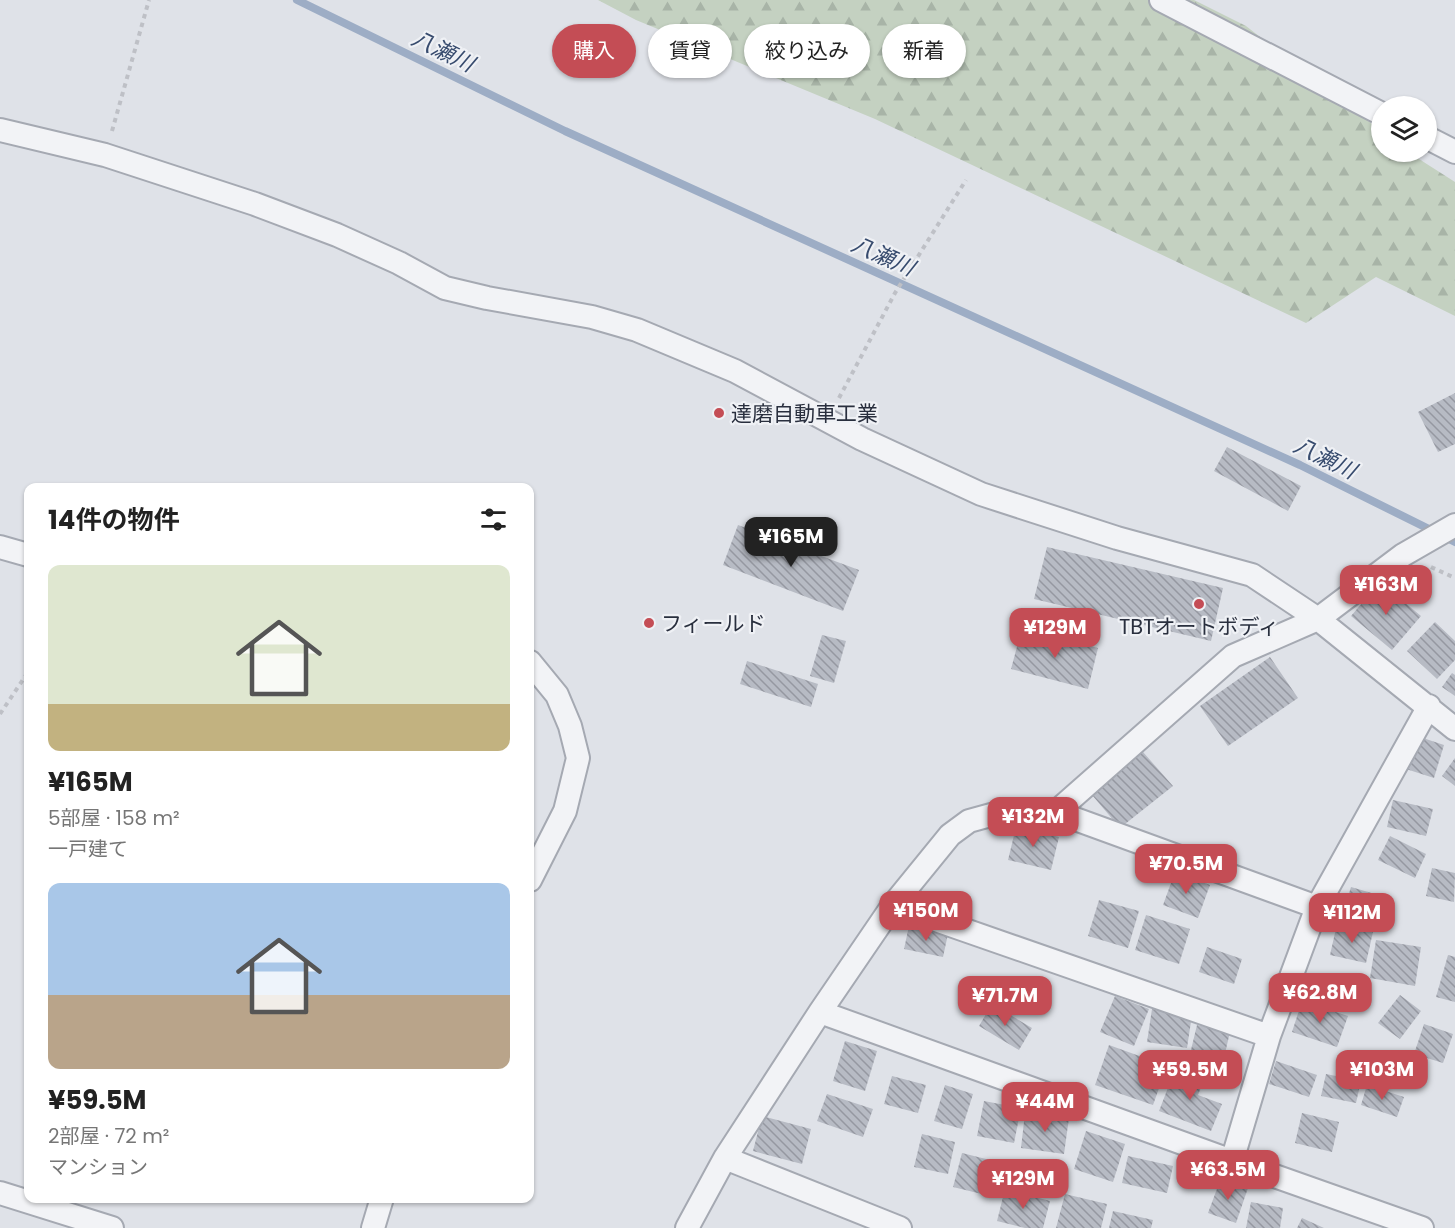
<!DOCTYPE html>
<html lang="ja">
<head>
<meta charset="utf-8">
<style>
	body { margin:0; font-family:Poppins,"Noto Sans JP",sans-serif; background:#f6f6f6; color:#222; height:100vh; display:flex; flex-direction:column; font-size:22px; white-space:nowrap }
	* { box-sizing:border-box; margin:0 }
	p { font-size:20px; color:#767676 }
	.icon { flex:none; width:33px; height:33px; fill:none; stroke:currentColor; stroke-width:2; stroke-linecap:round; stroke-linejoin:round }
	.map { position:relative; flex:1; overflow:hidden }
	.panel { position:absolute; left:24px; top:483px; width:510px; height:720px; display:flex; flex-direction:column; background:#fff; border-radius:12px; box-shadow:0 2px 4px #0004 }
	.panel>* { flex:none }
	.hud { position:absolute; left:552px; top:24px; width:570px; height:54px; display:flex; gap:12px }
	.tools { position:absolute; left:1371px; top:96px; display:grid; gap:12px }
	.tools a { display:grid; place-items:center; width:66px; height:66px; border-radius:50%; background:#fff; box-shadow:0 2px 4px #0004; font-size:30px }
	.price { position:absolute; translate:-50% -51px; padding:0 14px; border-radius:12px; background:#c44d55; color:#fff; font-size:20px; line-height:39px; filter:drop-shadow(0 2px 3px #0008) }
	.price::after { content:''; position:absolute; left:50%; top:36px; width:18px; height:14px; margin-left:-9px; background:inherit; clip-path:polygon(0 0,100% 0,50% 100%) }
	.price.active { background:#222; color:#fff }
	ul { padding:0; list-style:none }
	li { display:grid; align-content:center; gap:12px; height:318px; padding:0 24px }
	li span { display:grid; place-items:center; height:186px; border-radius:12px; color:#555 }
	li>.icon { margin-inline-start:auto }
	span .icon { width:108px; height:108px; fill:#fffc; stroke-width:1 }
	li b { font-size:26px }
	h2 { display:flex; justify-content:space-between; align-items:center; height:72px; padding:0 24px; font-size:26px }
	.tag { padding:0 21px; border-radius:27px; background:#fff; box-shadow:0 2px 4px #0004; font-size:21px; line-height:54px }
	.tag.active { background:#c44d55; color:#fff }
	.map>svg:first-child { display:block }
	.forest { fill:url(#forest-firs) }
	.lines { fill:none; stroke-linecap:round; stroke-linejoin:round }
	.stream { stroke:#9dadc5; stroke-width:8 }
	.building { fill:url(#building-back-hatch) }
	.street-casing { stroke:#a5a9b2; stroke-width:26 }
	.path { stroke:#bec0c6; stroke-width:4; stroke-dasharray:4.5 4.5; stroke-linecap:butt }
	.street { stroke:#f2f3f6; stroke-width:22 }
	.poi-dot { fill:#c44d55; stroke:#eff1f5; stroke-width:2 }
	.labels { text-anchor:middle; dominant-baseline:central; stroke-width:4.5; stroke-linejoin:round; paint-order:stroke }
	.poi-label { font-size:21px; fill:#292f3e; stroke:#eff1f5; text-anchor:start }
	.water-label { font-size:22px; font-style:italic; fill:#374b6e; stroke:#eff1f5 }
</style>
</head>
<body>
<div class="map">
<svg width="1455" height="1228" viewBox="0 0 1455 1228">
	<defs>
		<pattern id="forest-firs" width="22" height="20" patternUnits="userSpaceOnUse" patternTransform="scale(1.5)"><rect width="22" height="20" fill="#c4d1c1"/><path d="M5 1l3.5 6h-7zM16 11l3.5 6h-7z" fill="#a8b4a7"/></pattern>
		<pattern id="building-back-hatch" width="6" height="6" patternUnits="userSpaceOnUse" patternTransform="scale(1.5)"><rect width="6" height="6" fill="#b7bbc4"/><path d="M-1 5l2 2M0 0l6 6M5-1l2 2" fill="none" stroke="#9598a1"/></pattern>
	</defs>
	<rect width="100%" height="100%" fill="#dfe2e8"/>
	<path class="forest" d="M598 0H1194L1246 26 1381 131 1382 152H1408L1455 182V316L1376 277 1306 323 875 119 636 20Z"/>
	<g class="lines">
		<path class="stream" d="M297 0 565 131 1300 465 1455 542"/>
	</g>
	<path class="building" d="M1455 393V444L1438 452 1418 412Z
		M1227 447 1301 486 1288 511 1214 471Z
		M738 525 859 570 843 611 723 565Z
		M1047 547 1223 588 1211 641 1034 599Z
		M1380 582 1421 616 1392 650 1351 616Z
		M1435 622 1455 641V660L1437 679 1407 651Z
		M1022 628 1098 648 1088 689 1011 669Z
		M822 635 846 641 834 683 810 676Z
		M1270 657 1298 698 1228 746 1200 706Z
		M747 661 818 684 811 707 740 684Z
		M1452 673 1455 675V696L1442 687Z
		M1417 736 1444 745 1434 778 1406 769Z
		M1143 752 1173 786 1120 828 1092 795Z
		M1455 758V786L1442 776Z
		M1393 800 1433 809 1426 836 1387 827Z
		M1016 827 1059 837 1051 870 1008 860Z
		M1390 836 1426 854 1415 878 1378 860Z
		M1432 868 1455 873 1454 902 1426 896Z
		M1175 872 1210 885 1198 918 1163 905Z
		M1351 887 1392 899 1384 925 1343 912Z
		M1099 900 1139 911 1128 948 1088 936Z
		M1146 915 1190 929 1179 964 1135 950Z
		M1337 924 1373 932 1366 963 1330 955Z
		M909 926 948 934 943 957 904 949Z
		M1376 940 1421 947 1415 986 1370 978Z
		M1207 947 1242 959 1234 984 1199 972Z
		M1448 955 1455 957V1002L1436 997Z
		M1400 995 1421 1011 1400 1039 1378 1023Z
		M1115 996 1149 1009 1134 1046 1100 1032Z
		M1302 1001 1348 1016 1337 1047 1292 1032Z
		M992 1004 1032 1028 1019 1050 979 1026Z
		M1152 1009 1192 1015 1187 1048 1147 1042Z
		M1424 1024 1453 1034 1443 1063 1414 1054Z
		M1197 1025 1230 1032 1223 1062 1190 1054Z
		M845 1041 877 1051 865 1091 833 1081Z
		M1109 1045 1167 1066 1153 1105 1095 1085Z
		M1361 1053 1384 1056 1381 1073 1358 1070Z
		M1276 1061 1317 1075 1309 1097 1269 1084Z
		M1176 1067 1205 1077 1198 1095 1222 1104 1211 1131 1159 1111Z
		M1326 1074 1361 1081 1356 1103 1321 1096Z
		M892 1076 926 1085 918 1113 884 1104Z
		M945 1085 973 1094 962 1129 934 1121Z
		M1367 1085 1404 1097 1397 1117 1361 1105Z
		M827 1094 873 1109 863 1137 817 1121Z
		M984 1101 1021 1108 1014 1143 977 1136Z
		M1025 1113 1069 1118 1064 1154 1021 1148Z
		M1302 1113 1339 1122 1332 1152 1295 1143Z
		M762 1116 811 1129 802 1164 753 1151Z
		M1086 1131 1125 1144 1113 1182 1074 1169Z
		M922 1134 955 1142 948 1174 914 1167Z
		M962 1153 1002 1163 994 1197 953 1187Z
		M1128 1156 1173 1166 1167 1193 1122 1183Z
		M1221 1178 1248 1188 1236 1223 1208 1213Z
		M1005 1189 1050 1201 1043 1228H1025L997 1221Z
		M1065 1194 1107 1204 1101 1228H1056Z
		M1251 1202 1283 1208 1280 1228H1246Z
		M1113 1211 1153 1220 1151 1228H1109Z
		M1302 1218 1324 1228H1297Z"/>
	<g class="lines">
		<defs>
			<path id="street" d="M1161 0 1382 114
				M0 130 105 155 255 204 337 235 399 263 445 288 487 298 592 317 637 330 735 371 862 439 981 494 1117 538 1252 575 1318 619 1455 729
				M1426 137 1455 152
				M0 547 28 555
				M530 662 557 695 570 726 578 758 565 811 530 880
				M1056 812 1233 656 1318 619 1403 555 1455 525
				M893 905 1269 1036
				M820 1012 1232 1161 1422 1228
				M725 1158 900 1228
				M1232 1161 1269 1036 1317 907 1429 706
				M0 1193 112 1228
				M373 1228 382 1198
				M687 1228 725 1158 820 1012 893 905 950 835 969 821 998 813 1033 811 1056 812 1317 907"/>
		</defs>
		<use href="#street" class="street-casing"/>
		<path class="path" d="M112 131 149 0
			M839 398 895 293 966 180
			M1431 567 1455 578
			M0 714 28 672"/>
		<use href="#street" class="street"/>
	</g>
	<g class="poi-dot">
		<circle cx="719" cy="413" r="6"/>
		<circle cx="1199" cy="604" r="6"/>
		<circle cx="649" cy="623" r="6"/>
	</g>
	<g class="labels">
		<g class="poi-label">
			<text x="731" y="413">達磨自動車工業</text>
			<text x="661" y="623">フィールド</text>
			<text x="1199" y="626" text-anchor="middle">TBTオートボディ</text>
		</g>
		<g class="water-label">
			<text transform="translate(443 51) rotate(26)">八瀬川</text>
			<text transform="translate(883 256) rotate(24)">八瀬川</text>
			<text transform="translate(1325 458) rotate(26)">八瀬川</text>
		</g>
	</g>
</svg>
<div class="tools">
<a><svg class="icon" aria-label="layers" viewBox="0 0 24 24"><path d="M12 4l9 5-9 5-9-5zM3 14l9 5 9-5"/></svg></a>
</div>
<b class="price active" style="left:791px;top:568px">¥165M</b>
<b class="price" style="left:1386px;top:616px">¥163M</b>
<b class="price" style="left:1055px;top:659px">¥129M</b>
<b class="price" style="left:1033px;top:848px">¥132M</b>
<b class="price" style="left:1186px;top:895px">¥70.5M</b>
<b class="price" style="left:926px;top:942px">¥150M</b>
<b class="price" style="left:1352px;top:944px">¥112M</b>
<b class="price" style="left:1320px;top:1024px">¥62.8M</b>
<b class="price" style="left:1005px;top:1027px">¥71.7M</b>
<b class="price" style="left:1190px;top:1101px">¥59.5M</b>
<b class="price" style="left:1382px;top:1101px">¥103M</b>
<b class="price" style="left:1045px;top:1133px">¥44M</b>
<b class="price" style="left:1228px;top:1201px">¥63.5M</b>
<b class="price" style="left:1023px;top:1210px">¥129M</b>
<div class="hud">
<a class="tag active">購入</a>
<a class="tag">賃貸</a>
<a class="tag">絞り込み</a>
<a class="tag">新着</a>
</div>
<section class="panel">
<h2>14件の物件<svg class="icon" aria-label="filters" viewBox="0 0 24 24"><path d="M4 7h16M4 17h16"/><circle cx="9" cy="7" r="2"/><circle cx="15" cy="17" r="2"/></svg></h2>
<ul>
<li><span style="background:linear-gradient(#dfe7d0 75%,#c2b280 0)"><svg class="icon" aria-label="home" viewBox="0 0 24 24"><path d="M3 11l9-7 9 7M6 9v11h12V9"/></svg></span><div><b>¥165M</b><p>5部屋 · 158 m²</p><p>一戸建て</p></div></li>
<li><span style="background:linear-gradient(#a9c7e8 60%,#b9a48a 0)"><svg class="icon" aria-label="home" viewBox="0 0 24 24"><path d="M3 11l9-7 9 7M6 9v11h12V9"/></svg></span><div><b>¥59.5M</b><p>2部屋 · 72 m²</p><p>マンション</p></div></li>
</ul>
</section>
</div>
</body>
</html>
